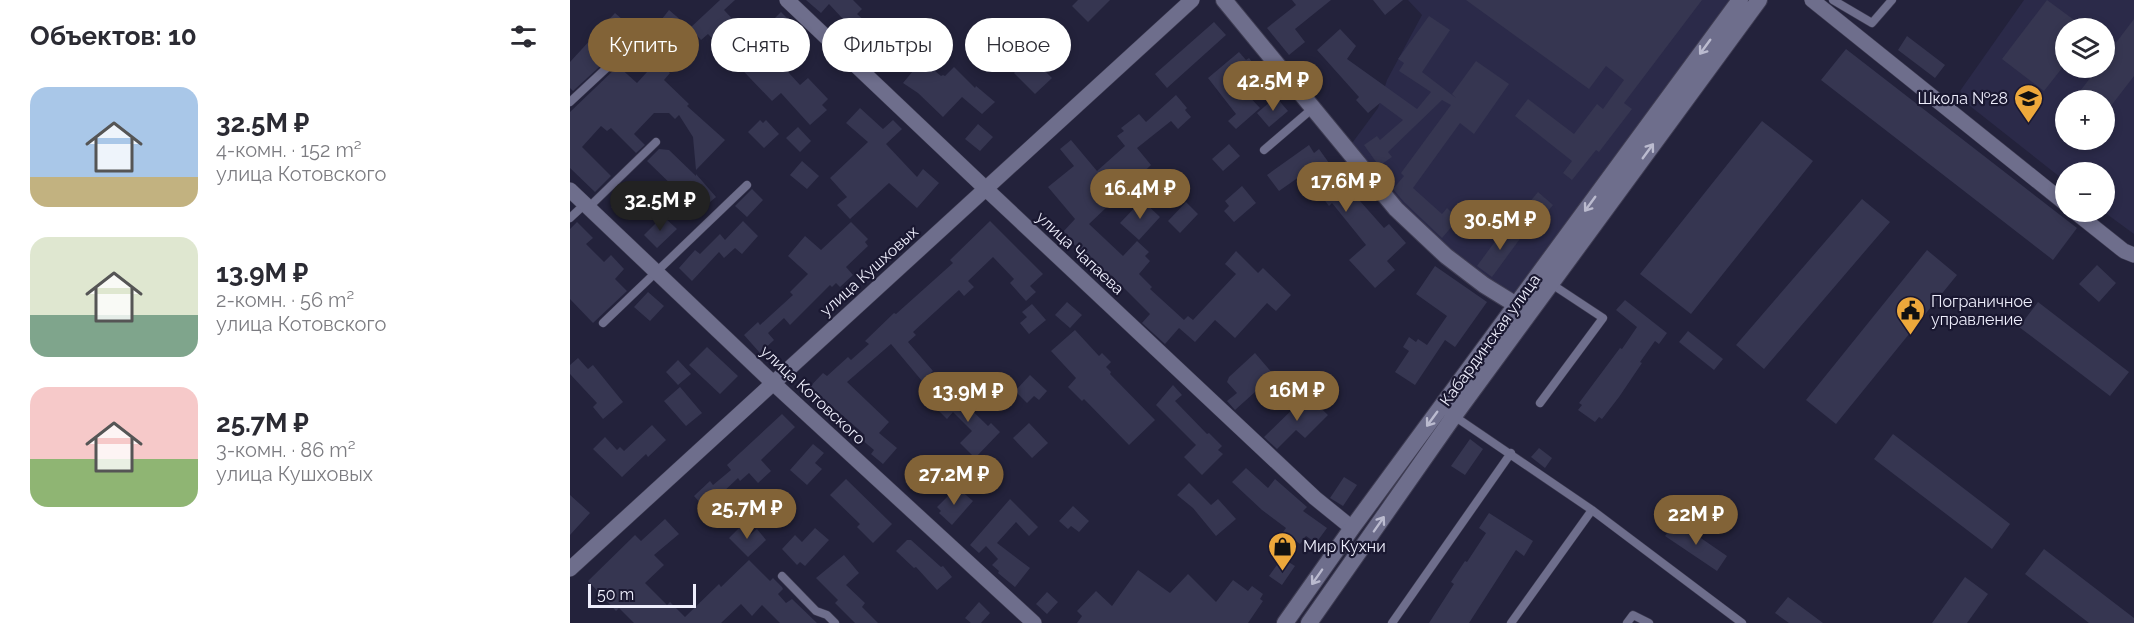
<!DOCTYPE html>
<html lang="ru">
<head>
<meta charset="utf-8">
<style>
	body { margin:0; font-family:Raleway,sans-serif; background:#f7f7f7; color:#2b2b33; height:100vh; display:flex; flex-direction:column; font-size:22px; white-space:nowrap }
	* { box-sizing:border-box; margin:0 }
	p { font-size:20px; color:#7c7c81 }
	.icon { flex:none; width:33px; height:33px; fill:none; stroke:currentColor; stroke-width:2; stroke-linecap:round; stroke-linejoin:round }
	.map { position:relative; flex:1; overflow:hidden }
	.details { display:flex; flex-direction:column; background:#fff; width:570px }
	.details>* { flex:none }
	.guide { position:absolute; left:18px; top:18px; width:570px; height:54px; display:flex; gap:12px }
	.tools { position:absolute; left:1485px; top:18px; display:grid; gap:12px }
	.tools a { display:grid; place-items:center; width:60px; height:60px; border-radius:50%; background:#fff; box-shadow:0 3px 9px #0003; font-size:30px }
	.scale { position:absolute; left:18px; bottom:15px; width:108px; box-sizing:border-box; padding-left:6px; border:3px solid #eeeefc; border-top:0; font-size:16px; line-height:21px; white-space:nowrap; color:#eeeefc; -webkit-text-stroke:4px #1a1831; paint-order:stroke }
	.price { position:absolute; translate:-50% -51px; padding:0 14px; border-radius:21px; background:#826337; color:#fff; font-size:20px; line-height:39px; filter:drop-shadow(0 2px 3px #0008) }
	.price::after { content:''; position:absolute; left:50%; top:36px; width:18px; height:14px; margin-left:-9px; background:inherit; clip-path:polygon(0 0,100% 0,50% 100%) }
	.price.current { background:#222; color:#fff }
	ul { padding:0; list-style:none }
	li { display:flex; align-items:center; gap:18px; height:150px; padding:0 30px }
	li span { display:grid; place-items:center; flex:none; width:168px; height:120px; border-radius:18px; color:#555 }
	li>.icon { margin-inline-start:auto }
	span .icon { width:72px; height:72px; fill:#fffc; stroke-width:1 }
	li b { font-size:26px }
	h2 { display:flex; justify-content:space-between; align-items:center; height:72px; padding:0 30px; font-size:26px }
	.tag { padding:0 21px; border-radius:27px; background:#fff; box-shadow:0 3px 9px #0003; font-size:21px; line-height:54px }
	.tag.current { background:#826337; color:#fff }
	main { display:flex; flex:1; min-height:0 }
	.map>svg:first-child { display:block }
	.built { fill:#2b2a49; fill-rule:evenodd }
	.building { fill:#363651 }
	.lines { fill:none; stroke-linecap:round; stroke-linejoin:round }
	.service-casing { stroke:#3e3c52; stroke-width:9 }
	.minor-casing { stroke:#3e3c52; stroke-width:16 }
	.tertiary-casing { stroke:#3e3c52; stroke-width:18 }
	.secondary-casing { stroke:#3e3c52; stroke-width:18 }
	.service { stroke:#6e6e8c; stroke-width:8 }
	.minor { stroke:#6e6e8c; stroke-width:15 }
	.tertiary { stroke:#6e6e8c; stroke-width:16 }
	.secondary { stroke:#6e6e8c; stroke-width:16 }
	.oneway { stroke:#bbbbcf }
	.labels { text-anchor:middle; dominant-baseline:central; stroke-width:4.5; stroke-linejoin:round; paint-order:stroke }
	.poi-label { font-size:16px; fill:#eeeefc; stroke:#1a1831; text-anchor:start }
	.street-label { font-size:16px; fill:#eeeefc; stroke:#1a1831 }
</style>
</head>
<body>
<main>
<section class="details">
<h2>Объектов: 10<svg class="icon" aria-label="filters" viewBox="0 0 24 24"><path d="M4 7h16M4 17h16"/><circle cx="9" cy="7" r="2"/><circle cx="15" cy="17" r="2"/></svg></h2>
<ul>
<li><span style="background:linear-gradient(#a9c7e8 75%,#c2b280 0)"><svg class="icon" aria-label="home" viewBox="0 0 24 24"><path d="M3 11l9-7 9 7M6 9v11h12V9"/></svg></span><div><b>32.5M ₽</b><p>4-комн. · 152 m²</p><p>улица Котовского</p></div></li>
<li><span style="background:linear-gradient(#dfe7d0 65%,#7fa58c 0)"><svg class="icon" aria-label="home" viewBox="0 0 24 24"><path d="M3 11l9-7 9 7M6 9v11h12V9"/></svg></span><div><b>13.9M ₽</b><p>2-комн. · 56 m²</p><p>улица Котовского</p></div></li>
<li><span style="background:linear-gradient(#f6c9c9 60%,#8fb573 0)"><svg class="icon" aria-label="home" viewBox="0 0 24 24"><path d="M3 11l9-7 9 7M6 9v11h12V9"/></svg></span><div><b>25.7M ₽</b><p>3-комн. · 86 m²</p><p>улица Кушховых</p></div></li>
</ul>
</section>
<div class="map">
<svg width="1564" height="623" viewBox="0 0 1564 623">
	<rect width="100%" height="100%" fill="#23223b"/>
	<path class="built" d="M838 0H1170L946 304 914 285 777 150 808 108 817 80 852 15Z
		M1454 0H1564V234L1534 212V172H1496L1495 181 1400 106 1390 91ZM1496 28H1534V68H1496ZM1496 100H1534V140H1496Z"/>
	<path class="building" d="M150 0H165L154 10 171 28 176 23 188 35 211 12 223 24 197 49 230 85 238 78 258 99 252 105 257 110 240 125 211 93 202 101 138 34 131 40 124 32 97 63 80 48 84 43 82 41 98 24 92 19 99 10 120 28Z
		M236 0H283L292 9 287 14 312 36 317 30 331 42 314 62 282 35 285 32 259 4 251 13Z
		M508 0H540L518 22 502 6Z
		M722 0H761L725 29 735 42 719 55 697 28 726 5Z
		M803 0H833L815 15Z
		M896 0H1132L1054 103 1062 109 1029 152 1026 150 1002 180 993 173 1002 161 945 116 958 99 1004 134 1027 104 1033 109 1054 80 1036 66 1019 89Z
		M1477 0 1515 28H1496V63L1474 91 1432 59Z
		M45 13 60 26 35 54 39 58 3 91 0 88V62Z
		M859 16 880 30 852 72 886 98 882 94 906 61 939 84 904 134 890 123 843 188 872 214 877 208 885 216 881 221 884 224 872 238 834 202 823 189 834 176 831 173 881 105 872 100 818 152 822 157 809 166 794 145 807 136 810 140 833 120 810 103 798 113 786 100 789 97 747 50 770 29 786 46 777 59 847 109 861 92 829 71 834 63 828 59Z
		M1564 19V76L1534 115V100H1503L1528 68H1534V43L1542 48Z
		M644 22 656 35 597 88 585 74Z
		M431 24 444 38 425 55 412 42Z
		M1337 36 1375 65 1365 78 1328 50Z
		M1276 49 1507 228 1483 260 1251 80Z
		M465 52 475 63 471 67 482 78 465 94 444 73Z
		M669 52 676 60 679 58 693 76 674 91 690 108 666 129 658 121 666 114 638 78Z
		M352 60 371 76 373 75 375 76 384 67 405 88 406 86 425 102 412 114 392 97 373 117 348 93 333 83Z
		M87 61 100 73 94 80 119 104 117 106 155 140 126 170 123 137 109 115 105 119 99 113H84L64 134 75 145 66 153 41 128 37 131 31 126 12 147 41 176 25 192 0 168V112L48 66 67 83Z
		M606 95 617 108 615 110 621 117 608 129 601 121 567 148 581 165 519 224 553 256 567 241 579 252 575 256 580 261 569 274 582 287 580 289 614 320 618 316 623 320 666 274 655 264 666 251 688 273 693 268 721 295 706 311 697 303 665 338 645 320 625 342 609 328 595 344 572 323 580 314 541 275 534 283 525 276 527 274 512 259 515 255 492 233 505 219 478 187 504 166 490 149 501 140 527 171 555 146 547 136 554 131 551 128 569 114 576 122Z
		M706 97 718 111 699 127 687 113Z
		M290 108 313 129 323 120 332 129 316 144 347 177 353 169 369 183 347 208 319 183 280 219 267 205 277 197 260 178 298 142 276 123Z
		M190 120 193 123 196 120 209 134 194 148 178 132Z
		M1192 121 1243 161 1121 314 1070 274Z
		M408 124 423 137 410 151 395 139Z
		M228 127 241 141 230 152 216 138Z
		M659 144 670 156 653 171 642 159Z
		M739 145 744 153 749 149 764 170 766 168 790 201 814 228 819 224 836 243 817 261 825 270 805 288 779 260 796 245 762 203 759 206 750 194 755 190 739 170 709 191 697 175Z
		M89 149 99 150 126 176V174L146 197 134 207 113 183 107 190 77 161Z
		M232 161 249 176 237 189 220 175Z
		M672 186 686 203 664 222 654 211 659 206 655 201Z
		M60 187 74 199 54 219 41 207Z
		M182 189 193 200 177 217 165 206Z
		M968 192 983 205 974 216 959 203Z
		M1292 199 1320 222 1194 369 1166 345Z
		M572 200 590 217 569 240 550 223Z
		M616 202 628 214 610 233 598 221Z
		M93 216 107 229 87 248 74 235Z
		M173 221 188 236 172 254 165 248 154 258 149 252 122 281 109 268 125 250 130 254 150 234 155 240Z
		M420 221 473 274 460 286 466 292 456 301 440 283 444 279 423 257 398 281 404 287 394 296 389 290 343 332 346 335 338 342 363 371 352 381 321 344 277 382 319 422 309 433 327 448 313 464 301 454 304 450 291 439 295 435 256 401 249 408 233 394 253 373 257 376 278 357 281 360 299 344 295 341 324 313 326 314 383 263 380 260Z
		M7 222 23 238 16 244 34 262 41 255 54 269 45 279 57 291 23 323 0 299V229Z
		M281 222 298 239 295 242 298 246 276 267 283 275 270 287 266 283 262 287 260 285 220 325 214 318 198 333 204 340 190 353 174 335 188 322 190 325 223 295 220 292 238 274 218 256 235 236 251 250Z
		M937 225 952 236 922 277 907 266Z
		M1357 250 1387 275 1266 424 1236 400Z
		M1527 265 1546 283 1529 302 1509 284Z
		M865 266 917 302 885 347 875 340 845 385 825 372 839 351 833 347 839 337 846 342 848 339 857 345 877 316 846 294Z
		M78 292 94 306 80 321 64 307Z
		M1055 300 1097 333 1089 344 1085 341 1070 362 1072 363 1049 397 1032 419 1029 417 1025 422 1008 410 1012 405 1009 403 1050 348 1052 349 1067 327 1046 310Z
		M497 302 512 315 500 328 485 315Z
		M1468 302 1559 372 1540 396 1449 327Z
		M462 304 476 320 459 334 450 323 457 317 452 312Z
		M505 330 529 356 532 353 541 362 536 367 541 372 540 374 585 420 559 445 514 399 512 401 498 387 506 378 481 351Z
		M1118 331 1153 359 1144 370 1109 342Z
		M137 347 168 376 150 394 119 365Z
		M685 353 704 375 665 410 657 401 667 393 657 382 659 377Z
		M8 358 18 369 23 365 53 402 33 419 23 407 27 403 0 374V365Z
		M108 360 121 374 108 385 96 372Z
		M460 375 477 391 469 400 464 396 457 403 445 391Z
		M603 385 612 395 605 401 637 434 639 433 652 446 648 450 653 454 632 475 614 457 626 445 586 405Z
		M110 387 132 413 116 426 94 401Z
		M381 390 418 426 421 423 430 432 405 458 390 443 402 431 383 412 377 419 363 405Z
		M737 395 758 415 735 438 726 430 707 449 694 437Z
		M212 414 225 427 191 460 201 471 188 483 179 473 170 481 168 478 151 494 156 500 140 514 124 496 140 481 143 485 161 470 157 465Z
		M459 423 478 443 462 458 443 438Z
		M82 425 96 440 78 457 76 454 52 477 23 449 35 437 47 450 50 447 54 451Z
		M1323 434 1440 524 1422 549 1304 459Z
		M900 439 913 449 895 475 881 466Z
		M243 444 254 453 245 463 252 469 237 485 220 470Z
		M969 448 982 458 975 468 961 457Z
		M349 467 366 482 354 493 350 489 347 492 335 482Z
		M676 468 698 488 705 479 737 507 733 511 757 528 746 543 736 536 730 544 713 532 716 528 692 510 662 482Z
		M774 477 787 485 773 506 760 498Z
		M276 479 322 524 303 543 287 527 290 524 260 495Z
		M619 483 641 505 648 499 666 519 646 536 623 508 607 495Z
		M389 489 403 501 382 525 369 513 371 511 367 507 380 494 382 497Z
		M0 495 20 513 0 535Z
		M440 499 468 527 459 536 446 522 427 543 460 568 445 587 428 573 429 571 422 565 428 559 416 546 409 553 400 545Z
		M503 506 519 521 509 532 501 526 498 529 489 521Z
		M919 513 963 541 954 556 946 550 899 623H859L884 584 881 582 895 561 897 562 916 533 909 528Z
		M95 519 109 534 84 555 94 565 75 583 97 605 100 602 115 617 149 584 151 587 179 560 200 581 203 578 212 587 213 589 208 594 216 603 222 599 247 623H210L192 605 182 616 171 604 151 623H64L49 608 46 611 18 581 65 535 71 541Z
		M1106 521 1157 556 1147 571 1095 536Z
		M172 525 181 534 187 529 196 540 178 557 159 538Z
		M245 528 259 540 235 566 230 562 227 565 212 549 225 535 232 542Z
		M337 540H341L371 567 373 566 382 577 367 590 346 567 344 568 326 551Z
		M1474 549 1564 618V623H1519L1455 574Z
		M274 555 289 573 276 585 295 603 292 607 308 623H285L265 603 268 600 246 578Z
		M712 558 725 566 712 585 699 576Z
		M568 570 600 593 618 574 646 602 663 580 678 591 682 586 693 594 690 599 693 601 678 623H507L512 616 507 611 526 591 542 606Z
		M1395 577 1418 594 1397 623H1362Z
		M477 592 488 602 477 614 466 604Z
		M1218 597 1253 623H1219L1205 613Z
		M409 602 420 613 411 623H401L395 618Z"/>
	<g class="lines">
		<defs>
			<path id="service" d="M1263 0 1302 23 1322 0
				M0 102 57 49
				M694 150 743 108
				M18 208 86 142
				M0 218 15 204
				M33 323 177 185
				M970 403 1033 318 980 283
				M884 416 1022 510 1172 623
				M212 576 246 611 257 615 265 623
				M822 623 941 453
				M941 623 1022 510
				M1057 623 1063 615 1079 623"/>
			<path id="minor" d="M217 0 416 189 745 498 782 528
				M1242 0 1496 204
				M0 190 202 382 464 623
				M1505 212 1554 251 1564 255
				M0 569 622 0"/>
			<path id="tertiary" d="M654 0 826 209 876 256 914 285 956 311"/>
			<path id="secondary" d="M715 623 782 528 1170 0
				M739 623 884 416 1189 0"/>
		</defs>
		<use href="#service" class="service-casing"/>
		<use href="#minor" class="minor-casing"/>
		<use href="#tertiary" class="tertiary-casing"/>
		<use href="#secondary" class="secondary-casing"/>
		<use href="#service" class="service"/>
		<use href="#minor" class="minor"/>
		<use href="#tertiary" class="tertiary"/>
		<use href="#secondary" class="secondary"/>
	</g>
	<defs><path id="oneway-shaft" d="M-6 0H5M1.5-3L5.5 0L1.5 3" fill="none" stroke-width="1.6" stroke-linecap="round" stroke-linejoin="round" transform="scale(1.5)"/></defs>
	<g class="oneway">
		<use href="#oneway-shaft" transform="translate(1135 47) rotate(126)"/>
		<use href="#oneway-shaft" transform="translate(1078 151) rotate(-54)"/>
		<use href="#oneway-shaft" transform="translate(1020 204) rotate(126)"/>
		<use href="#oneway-shaft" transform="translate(862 419) rotate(126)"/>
		<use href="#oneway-shaft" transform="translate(809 524) rotate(-55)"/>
		<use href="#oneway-shaft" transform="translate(747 577) rotate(125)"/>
	</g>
	<defs>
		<symbol id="school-pin" viewBox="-11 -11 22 30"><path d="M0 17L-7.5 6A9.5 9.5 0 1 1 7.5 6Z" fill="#eda83b" stroke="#1a1831"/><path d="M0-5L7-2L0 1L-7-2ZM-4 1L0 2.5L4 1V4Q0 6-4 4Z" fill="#111"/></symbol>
		<symbol id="civic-pin" viewBox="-11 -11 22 30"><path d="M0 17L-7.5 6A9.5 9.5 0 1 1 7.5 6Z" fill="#eda83b" stroke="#1a1831"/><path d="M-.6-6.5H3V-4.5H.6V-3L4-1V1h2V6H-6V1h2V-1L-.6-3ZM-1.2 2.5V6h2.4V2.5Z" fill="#111"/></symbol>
		<symbol id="shop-pin" viewBox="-11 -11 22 30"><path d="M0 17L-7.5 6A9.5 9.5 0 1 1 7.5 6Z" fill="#eda83b" stroke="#1a1831"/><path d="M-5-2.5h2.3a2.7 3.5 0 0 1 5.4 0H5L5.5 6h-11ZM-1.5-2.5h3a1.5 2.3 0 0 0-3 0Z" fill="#111"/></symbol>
	</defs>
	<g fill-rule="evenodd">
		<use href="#school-pin" x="1442" y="82" width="33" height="45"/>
		<use href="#civic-pin" x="1324" y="294" width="33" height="45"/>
		<use href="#shop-pin" x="696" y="530" width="33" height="45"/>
	</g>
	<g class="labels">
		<g class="poi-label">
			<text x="1438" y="98" text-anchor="end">Школа №28</text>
			<text x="1361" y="301">Пограничное<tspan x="1361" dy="18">управление</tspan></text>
			<text x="733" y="546">Мир Кухни</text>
		</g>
		<g class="street-label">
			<text transform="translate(510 253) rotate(43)">улица Чапаева</text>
			<text transform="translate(299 271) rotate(-42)">улица Кушховых</text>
			<text transform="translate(920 340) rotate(-54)">Кабардинская улица</text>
			<text transform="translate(243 395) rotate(43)">улица Котовского</text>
		</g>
	</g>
</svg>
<div class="tools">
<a><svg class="icon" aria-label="layers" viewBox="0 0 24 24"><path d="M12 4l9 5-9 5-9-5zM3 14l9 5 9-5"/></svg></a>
<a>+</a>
<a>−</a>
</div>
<div class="scale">50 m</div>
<b class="price" style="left:703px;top:112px">42.5M ₽</b>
<b class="price" style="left:776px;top:213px">17.6M ₽</b>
<b class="price" style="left:570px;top:220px">16.4M ₽</b>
<b class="price current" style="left:90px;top:232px">32.5M ₽</b>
<b class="price" style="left:930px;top:251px">30.5M ₽</b>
<b class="price" style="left:727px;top:422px">16M ₽</b>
<b class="price" style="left:398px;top:423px">13.9M ₽</b>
<b class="price" style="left:384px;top:506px">27.2M ₽</b>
<b class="price" style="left:177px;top:540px">25.7M ₽</b>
<b class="price" style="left:1126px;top:546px">22M ₽</b>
<div class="guide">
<a class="tag current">Купить</a>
<a class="tag">Снять</a>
<a class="tag">Фильтры</a>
<a class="tag">Новое</a>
</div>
</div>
</main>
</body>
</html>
